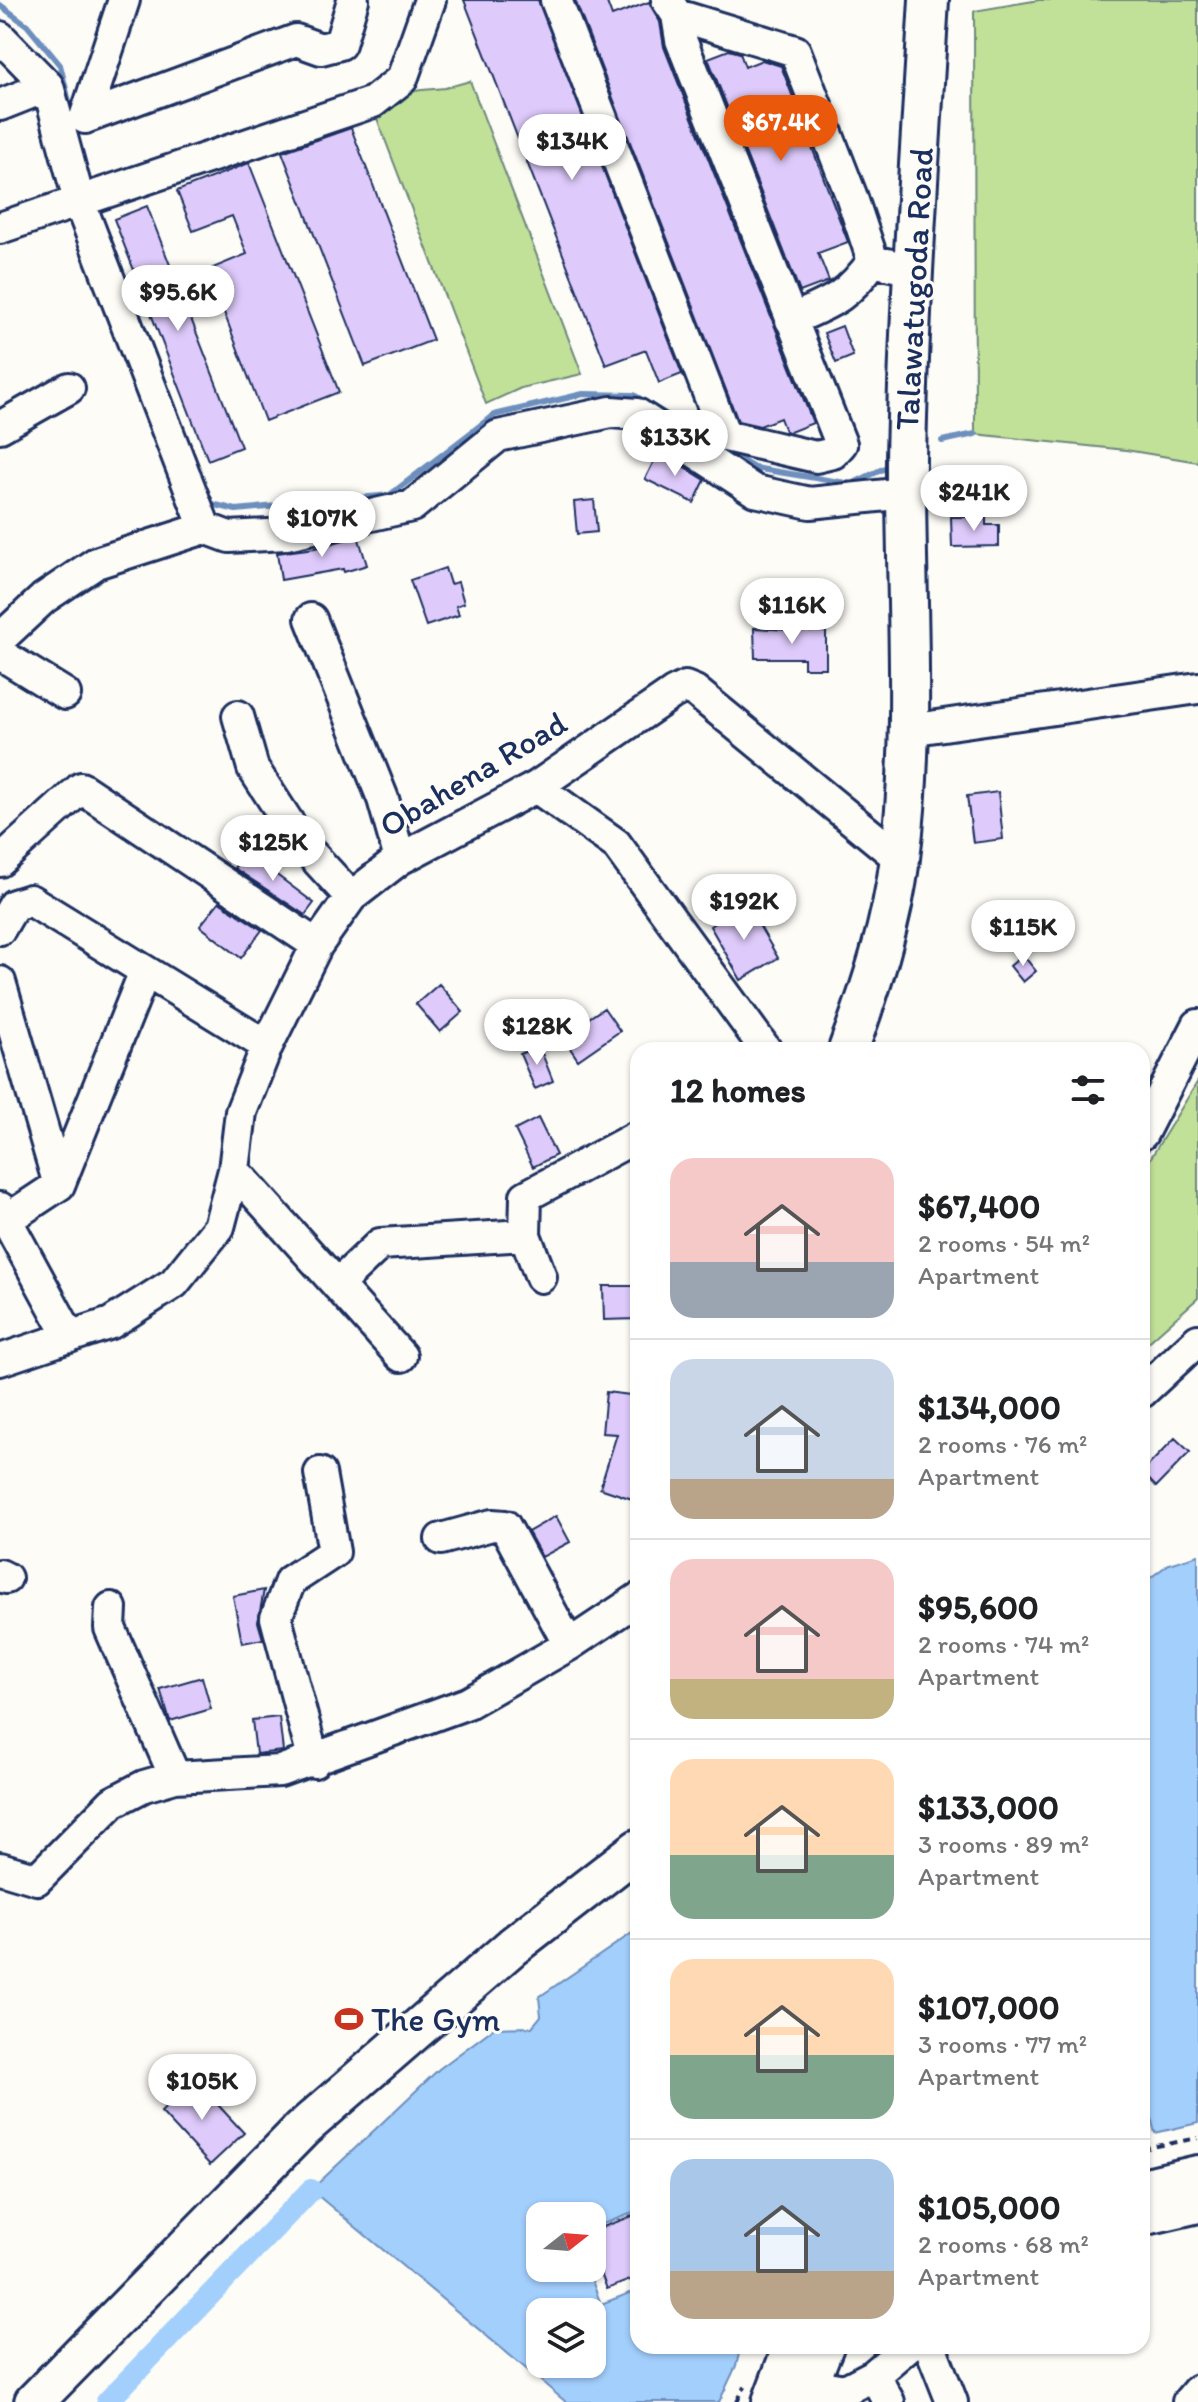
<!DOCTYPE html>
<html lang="en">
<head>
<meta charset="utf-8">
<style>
	body { margin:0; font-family:Itim,sans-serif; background:#f2f2f2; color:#202124; height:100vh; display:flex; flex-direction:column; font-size:30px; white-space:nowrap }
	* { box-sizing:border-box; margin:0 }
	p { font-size:26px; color:#757577 }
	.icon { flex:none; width:44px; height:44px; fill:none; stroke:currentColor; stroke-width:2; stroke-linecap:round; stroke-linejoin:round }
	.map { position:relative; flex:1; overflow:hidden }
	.panel { position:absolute; left:630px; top:1042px; width:520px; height:1312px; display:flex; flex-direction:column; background:#fff; border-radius:24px; box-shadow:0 2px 6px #0004 }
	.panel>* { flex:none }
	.needle { width:52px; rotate:73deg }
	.buttons { position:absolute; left:526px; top:2202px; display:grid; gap:16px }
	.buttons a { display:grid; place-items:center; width:80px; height:80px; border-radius:16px; background:#fff; box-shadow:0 2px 6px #0004; font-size:40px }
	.price { position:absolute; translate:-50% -68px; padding:0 18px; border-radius:28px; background:#fff; color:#222; font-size:26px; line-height:52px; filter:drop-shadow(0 2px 4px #0008) }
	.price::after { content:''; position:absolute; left:50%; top:48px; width:24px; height:18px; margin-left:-12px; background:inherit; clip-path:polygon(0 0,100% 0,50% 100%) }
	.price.on { background:#ea580c; color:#fff }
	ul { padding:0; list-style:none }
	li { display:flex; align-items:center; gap:24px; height:200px; padding:0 40px }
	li+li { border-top:2px solid #e0e0e0 }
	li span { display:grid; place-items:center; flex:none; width:224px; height:160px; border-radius:24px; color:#555 }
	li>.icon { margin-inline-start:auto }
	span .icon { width:96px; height:96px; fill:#fffc; stroke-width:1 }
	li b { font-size:34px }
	h2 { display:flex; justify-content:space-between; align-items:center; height:96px; padding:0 40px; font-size:34px }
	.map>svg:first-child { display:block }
	.green { fill:#c1e098; stroke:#6e887b; stroke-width:2 }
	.water { fill:#a3cffd; stroke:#6d8fbd; stroke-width:2; fill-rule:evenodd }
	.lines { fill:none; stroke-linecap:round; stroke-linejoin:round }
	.stream { stroke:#6d8fbd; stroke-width:6 }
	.canal { stroke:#a3cffd; stroke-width:22 }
	.building { fill:#decafb; stroke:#1b2f5e; stroke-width:2 }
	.minor-casing { stroke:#1b2f5e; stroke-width:36 }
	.major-casing { stroke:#1b2f5e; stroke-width:44 }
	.path { stroke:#1b2f5e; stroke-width:4; stroke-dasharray:8 6; stroke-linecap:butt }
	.minor { stroke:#fdfcf7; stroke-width:30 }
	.major { stroke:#fdfcf7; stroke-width:38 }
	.labels { text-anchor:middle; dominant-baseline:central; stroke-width:6; stroke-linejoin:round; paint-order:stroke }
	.street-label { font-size:34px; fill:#1b2f5e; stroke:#fdfcf7 }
	.poi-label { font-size:34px; fill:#1b2f5e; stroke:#fdfcf7; text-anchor:start }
</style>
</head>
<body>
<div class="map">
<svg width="1198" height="2402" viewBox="0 0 1198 2402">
	<rect width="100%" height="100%" fill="#fdfcf7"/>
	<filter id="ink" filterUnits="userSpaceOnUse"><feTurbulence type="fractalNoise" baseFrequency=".0125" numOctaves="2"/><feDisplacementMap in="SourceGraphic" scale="16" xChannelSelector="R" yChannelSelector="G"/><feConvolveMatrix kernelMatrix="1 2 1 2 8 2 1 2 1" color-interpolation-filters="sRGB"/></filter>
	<g filter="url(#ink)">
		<path class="green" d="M1039 0H1198V462L1126 450 975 434 974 11Z
			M470 81 582 374 521 388 486 404 373 108 411 91 445 88Z
			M1198 1081V1298L1142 1348V1172Z"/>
		<path class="water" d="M1198 1555V2123L1155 2133 1142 2083V1584L1169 1564Z
			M638 1929V2211L592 2228V2216H540V2268H587L601 2304 638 2290V2346H741L736 2366 719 2402H566L311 2190 439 2069 494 2028 532 2027 541 2016 539 1997ZM540 2312H592V2364H540Z"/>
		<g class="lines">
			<path class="stream" d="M0 5 27 25 60 65 73 118
				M942 441 975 434
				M204 502 236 510 390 495 494 415 583 394 634 395 754 468 852 484 891 465"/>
			<path class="canal" d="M107 2402 311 2190"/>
		</g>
		<path class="building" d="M464 0H538L682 374 659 383 646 350 606 365Z
			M575 0H606L612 16 649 2 660 22 664 47 813 423 790 432 785 431 780 418 760 426 738 421Z
			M729 50 740 53 745 67 762 60 781 66 848 242 818 253 829 281 800 292 708 58Z
			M351 128 433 340 365 366 282 152Z
			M249 163 339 392 265 421 208 270 247 254 232 216 193 231 177 191Z
			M147 206 241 447 208 460 114 219Z
			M842 326 853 356 836 363 824 333Z
			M659 451 705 480 694 503 645 479Z
			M594 500 597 532 577 534 574 502Z
			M951 517H986V525H999V546L952 547Z
			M358 536 367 565 344 572 343 569 281 580 277 553 315 548Z
			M445 568 450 584 458 582 464 603 456 606 459 615 426 626 410 580Z
			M754 628 826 632V668H804V658H755Z
			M998 792 1003 839 973 843 967 796Z
			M246 852 314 903 305 915 234 868Z
			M219 902 262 930 241 958 200 926Z
			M747 904 778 958 741 980 710 926Z
			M1023 955 1036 971 1023 982 1010 966Z
			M439 984 463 1012 440 1032 416 1004Z
			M604 1008 620 1031 578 1060 562 1036Z
			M539 1046 553 1081 535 1089 520 1054Z
			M538 1118 556 1155 533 1167 515 1130Z
			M603 1286H638V1319L604 1320Z
			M606 1392 638 1396V1501L600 1488 617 1434 602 1433Z
			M1175 1438 1190 1452 1156 1487 1142 1472Z
			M556 1516 570 1542 542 1557 528 1532Z
			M264 1590 258 1622 263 1639 242 1643 233 1596Z
			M202 1677 211 1709 170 1721 160 1689Z
			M279 1717 283 1751 256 1754 252 1720Z
			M195 2080 244 2133 210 2165 161 2112Z
			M638 2214V2277L607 2289 592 2250V2231Z"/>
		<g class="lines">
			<defs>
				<path id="minor" d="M556 0 725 436 816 457 833 453 841 444 681 40 677 15 667 0
					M677 15 795 51 851 195 873 261
					M0 37 48 86 80 204 205 528
					M0 105 48 86
					M85 118 296 40 321 49 340 44 353 0
					M85 118 124 0
					M0 228 373 102 402 79 430 0
					M791 320C832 302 846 298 873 261L913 270
					M0 427 69 388
					M311 619 383 799 400 859
					M0 639 44 598 96 563 205 528 229 537 286 534 412 506 498 436 611 412 637 414 755 491 810 503 906 493
					M0 654 65 694
					M238 716 253 768 302 844 351 897
					M909 730 1198 688
					M536 787 616 844 766 1050
					M0 861 81 788 317 945
					M0 929 14 905 30 900 267 1046
					M0 982 59 1185
					M1142 1134 1198 1025
					M234 1170 401 1356
					M0 1208 70 1337
					M6 1220 59 1185 145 971
					M541 1277 525 1235 526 1196 638 1136
					M337 1285 380 1244 525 1235
					M0 1360 111 1323 174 1283 219 1227 234 1170 241 1112 267 1046 317 945 351 897 400 859 536 787 673 693 685 687 695 691 900 859
					M1142 1392 1198 1340
					M441 1539 492 1525 505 1526 569 1645
					M0 1575 6 1578
					M111 1608 110 1628 175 1777
					M314 1762 276 1618 290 1581 334 1552 320 1473
					M0 1868 37 1879 113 1802 144 1786 175 1777 280 1771 468 1703 569 1645 638 1599
					M930 2346 952 2402
					M874 2375 889 2402
					M809 2384 845 2390 874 2375 908 2346
					M1188 2402 1198 2390"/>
				<path id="major" d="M848 1050C871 988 892 923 900 858 917 726 905 592 906 459 909 306 920 153 929 0
					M1142 2188 1198 2175
					M1142 2216 1198 2203
					M34 2402 302 2129 513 1946 638 1849
					M772 2402 793 2346
					M801 2402 824 2346"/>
			</defs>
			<use href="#minor" class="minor-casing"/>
			<use href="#major" class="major-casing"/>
			<path class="path" d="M1142 2149 1198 2138
				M737 2402 745 2386"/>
			<use href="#minor" class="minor"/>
			<use href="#major" class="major"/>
		</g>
	</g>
	<defs>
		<symbol id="stadium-bare" viewBox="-9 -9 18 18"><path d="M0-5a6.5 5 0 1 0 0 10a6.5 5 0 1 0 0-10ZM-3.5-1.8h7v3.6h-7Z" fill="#c8321e" stroke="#fdfcf7" stroke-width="2.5" paint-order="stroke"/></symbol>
	</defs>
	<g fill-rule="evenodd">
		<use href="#stadium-bare" x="329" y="1999" width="40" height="40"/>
	</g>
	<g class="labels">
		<g class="street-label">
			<text transform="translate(914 289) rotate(-87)">Talawatugoda Road</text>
			<text transform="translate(473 774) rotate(-31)">Obahena Road</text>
		</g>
		<g class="poi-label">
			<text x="371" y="2019">The Gym</text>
		</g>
	</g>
</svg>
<div class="buttons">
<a><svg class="needle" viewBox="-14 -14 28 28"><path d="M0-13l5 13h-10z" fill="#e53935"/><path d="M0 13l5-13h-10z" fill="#757577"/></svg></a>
<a><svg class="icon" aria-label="layers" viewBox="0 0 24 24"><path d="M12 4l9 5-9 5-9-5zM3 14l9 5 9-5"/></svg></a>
</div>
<b class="price on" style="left:781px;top:163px">$67.4K</b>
<b class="price" style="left:572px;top:182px">$134K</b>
<b class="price" style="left:178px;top:333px">$95.6K</b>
<b class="price" style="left:675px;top:478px">$133K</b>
<b class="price" style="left:974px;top:533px">$241K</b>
<b class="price" style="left:322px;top:559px">$107K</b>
<b class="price" style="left:792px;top:646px">$116K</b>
<b class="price" style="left:273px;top:883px">$125K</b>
<b class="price" style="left:744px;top:942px">$192K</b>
<b class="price" style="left:1023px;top:968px">$115K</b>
<b class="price" style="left:537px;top:1067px">$128K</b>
<b class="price" style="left:202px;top:2122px">$105K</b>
<section class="panel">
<h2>12 homes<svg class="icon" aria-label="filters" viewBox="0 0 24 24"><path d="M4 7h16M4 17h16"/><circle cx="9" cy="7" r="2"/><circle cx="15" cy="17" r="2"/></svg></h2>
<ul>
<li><span style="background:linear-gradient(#f6c9c9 65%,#9aa5b1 0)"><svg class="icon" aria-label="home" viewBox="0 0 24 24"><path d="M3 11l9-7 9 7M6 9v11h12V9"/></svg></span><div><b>$67,400</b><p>2 rooms · 54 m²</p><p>Apartment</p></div></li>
<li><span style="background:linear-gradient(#c9d6e8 75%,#b9a48a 0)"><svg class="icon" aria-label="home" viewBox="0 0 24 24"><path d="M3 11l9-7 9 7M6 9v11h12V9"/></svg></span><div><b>$134,000</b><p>2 rooms · 76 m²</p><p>Apartment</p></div></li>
<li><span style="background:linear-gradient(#f6c9c9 75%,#c2b280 0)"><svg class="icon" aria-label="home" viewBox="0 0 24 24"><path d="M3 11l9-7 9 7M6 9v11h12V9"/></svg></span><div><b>$95,600</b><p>2 rooms · 74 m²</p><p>Apartment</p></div></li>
<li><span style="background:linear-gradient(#ffd9b3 60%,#7fa58c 0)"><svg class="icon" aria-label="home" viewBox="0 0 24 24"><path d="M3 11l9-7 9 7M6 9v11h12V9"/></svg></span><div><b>$133,000</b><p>3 rooms · 89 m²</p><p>Apartment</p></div></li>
<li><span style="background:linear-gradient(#ffd9b3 60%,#7fa58c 0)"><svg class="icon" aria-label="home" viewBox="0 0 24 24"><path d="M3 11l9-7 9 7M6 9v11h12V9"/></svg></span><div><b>$107,000</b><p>3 rooms · 77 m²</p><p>Apartment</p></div></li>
<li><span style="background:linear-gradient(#a9c7e8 70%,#b9a48a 0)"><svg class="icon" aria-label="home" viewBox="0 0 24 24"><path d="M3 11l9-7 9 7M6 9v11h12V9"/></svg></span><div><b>$105,000</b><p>2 rooms · 68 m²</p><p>Apartment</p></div></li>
</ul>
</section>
</div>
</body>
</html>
